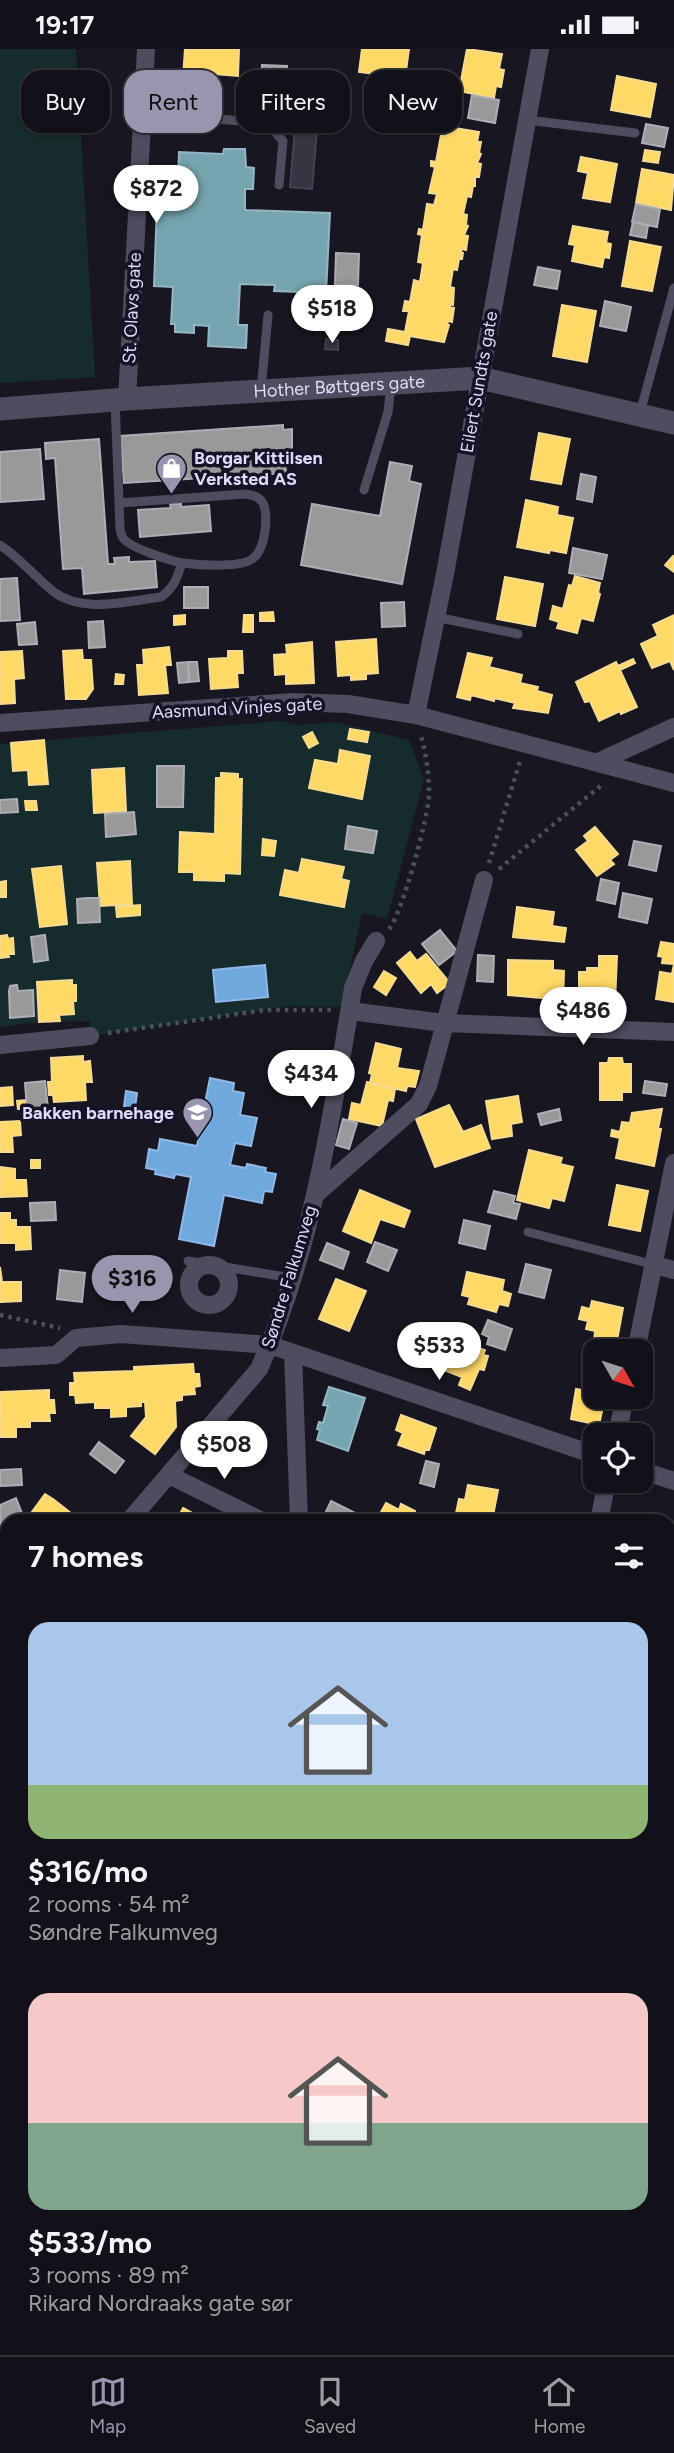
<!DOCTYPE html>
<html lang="en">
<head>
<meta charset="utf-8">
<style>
	body { margin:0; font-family:Figtree,sans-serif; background:#1f1f26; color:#f1f3f6; height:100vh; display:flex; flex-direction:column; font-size:26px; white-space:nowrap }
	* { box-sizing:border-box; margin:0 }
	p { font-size:23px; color:#9c9da2 }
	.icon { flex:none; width:38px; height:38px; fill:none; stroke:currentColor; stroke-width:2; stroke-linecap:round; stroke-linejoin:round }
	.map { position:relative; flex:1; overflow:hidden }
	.drawer { position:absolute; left:0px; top:1465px; width:676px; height:842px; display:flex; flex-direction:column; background:#121119; border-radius:21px 21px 0 0; box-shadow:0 2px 5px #0004,0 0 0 2px #313138 }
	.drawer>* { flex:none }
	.banner { position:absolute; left:21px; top:21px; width:634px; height:63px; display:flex; gap:14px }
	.needle { width:46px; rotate:129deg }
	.buttons { position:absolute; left:583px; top:1290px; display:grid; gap:14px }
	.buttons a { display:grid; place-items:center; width:70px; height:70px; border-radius:14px; background:#121119; box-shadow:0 2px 5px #0004,0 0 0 2px #313138; font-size:35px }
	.price { position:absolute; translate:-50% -60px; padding:0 16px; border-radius:24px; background:#fff; color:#222; font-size:23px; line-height:46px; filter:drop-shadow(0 2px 4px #0008) }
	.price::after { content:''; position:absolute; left:50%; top:42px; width:21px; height:16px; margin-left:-10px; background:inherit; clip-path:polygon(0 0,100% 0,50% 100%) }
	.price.on { background:#9896ae; color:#111 }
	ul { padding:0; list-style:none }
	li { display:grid; align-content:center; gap:14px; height:371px; padding:0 28px }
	li span { display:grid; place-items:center; height:217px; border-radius:21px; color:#555 }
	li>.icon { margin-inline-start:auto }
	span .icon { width:126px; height:126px; fill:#fffc; stroke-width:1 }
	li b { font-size:30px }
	h2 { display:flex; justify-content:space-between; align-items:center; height:84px; padding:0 28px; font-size:30px }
	.tag { padding:0 24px; border-radius:21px; background:#121119; box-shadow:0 2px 5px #0004,0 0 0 2px #313138; font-size:24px; line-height:63px }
	.tag.on { background:#9896ae; color:#111 }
	.status { display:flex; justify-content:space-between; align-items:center; height:49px; padding:0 35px; background:#121119; direction:ltr }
	.status svg { height:19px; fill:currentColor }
	.tabs { display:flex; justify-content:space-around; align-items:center; height:98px; border-top:2px solid #313138; background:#121119; font-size:19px; color:#9c9da2 }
	.tabs a { display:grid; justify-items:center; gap:4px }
	.tabs .on { color:#9896ae }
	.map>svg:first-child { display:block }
	.green { fill:#162b2b }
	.homes { fill:#ffd966; stroke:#f5da92; stroke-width:2 }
	.schools { fill:#6fa8dc; stroke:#90b7e5; stroke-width:2 }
	.public { fill:#76a5af; stroke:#95b5c6; stroke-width:2 }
	.industry { fill:#999; stroke:#adadb6; stroke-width:2 }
	.building { fill:#363542; stroke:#454353; stroke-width:2 }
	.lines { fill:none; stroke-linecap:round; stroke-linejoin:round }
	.path { stroke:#48525c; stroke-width:4.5; stroke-dasharray:3.5 5; stroke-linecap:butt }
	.service { stroke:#4e4d5f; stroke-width:9 }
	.minor { stroke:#4e4d5f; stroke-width:18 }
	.tertiary { stroke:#4e4d5f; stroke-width:23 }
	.labels { text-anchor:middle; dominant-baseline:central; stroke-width:7; stroke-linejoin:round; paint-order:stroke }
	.street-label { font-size:18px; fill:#dddbfa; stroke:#151325 }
	.poi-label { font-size:18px; font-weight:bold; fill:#dddbfa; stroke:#151325; text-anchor:start }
</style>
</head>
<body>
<div class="status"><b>19:17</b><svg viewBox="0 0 49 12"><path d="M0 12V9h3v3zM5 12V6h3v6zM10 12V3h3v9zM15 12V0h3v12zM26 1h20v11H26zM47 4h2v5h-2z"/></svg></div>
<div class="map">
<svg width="674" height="2306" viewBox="0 0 674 2306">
	<rect width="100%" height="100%" fill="#181721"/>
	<path class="green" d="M0 0H76L95 328 0 334Z
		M281 672 299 676 336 673 409 691 424 730 387 870 362 864 342 958 288 957 90 987V972L39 973 0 978V695Z
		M0 1675 7 1687V1819H0Z
		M669 2236 674 2239V2306H329L319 2300H668Z"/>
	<path class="homes" d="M185 0H239L238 27 214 25 213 31 183 29Z
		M362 0H409L405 29 359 23Z
		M467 0 502 5 499 20 504 21 501 38 496 37 494 49 459 42Z
		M617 27 656 35 650 68 611 61Z
		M449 78 479 83 477 93H481L479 104 481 105 477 114 481 115 479 128H475V137H473L471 148 467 147 463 165 467 166 466 176 468 177 464 186 468 187 466 201 461 200V203L463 204 462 210H459L457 221 453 220 450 238 454 239 453 256 451 255 450 259H454L452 273 448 272 447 275 449 276 444 293 410 287 408 296 386 292 388 280 405 283 409 262H403L405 252 410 253 414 231 420 233 423 214 418 213 422 186 418 185 419 180 423 181 427 155 434 156 437 145 429 144 435 118 431 117V112L436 113 441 86 447 87Z
		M645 101 660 103 658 114 643 112Z
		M581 108 617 115 610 153 583 149 588 124 578 122Z
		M642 120 674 126 671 161 636 154Z
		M573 177 608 183 606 194 611 195 609 209 604 208 602 218 572 212 575 196 569 195Z
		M630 192 661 198 652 242 622 237Z
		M562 256 596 262 587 313 553 307Z
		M539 384 570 390 561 435 531 430Z
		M526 451 558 458 557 466 573 469 566 504 550 501 549 504 517 498Z
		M673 507 674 508V523L665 516Z
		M575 527 600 534 598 544 600 545 593 572 581 569 577 584 557 579 559 573 550 570 553 557 563 560 569 536 572 537Z
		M505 528 543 535 535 577 497 570Z
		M273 563 274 572H260V564Z
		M185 566V575L174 576V567Z
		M244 566H253V583H243Z
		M674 566V621L670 612 652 619 641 595 658 587 653 576Z
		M376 590 378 624 366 625V630L351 631V626L338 627 336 593Z
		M312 593 314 634 286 635V625L275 626 274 606 287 605 286 596Z
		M169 598 171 616H165L168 644 139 646 137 616H144L143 601Z
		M82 601 83 611H91L93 640 86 650H66L63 602Z
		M22 602 24 629 14 630 15 654 0 655V603Z
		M228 602H242L243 624H237L238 638 211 640 209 610 228 609Z
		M468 604 492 609 489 618 522 626 520 634 538 638 537 642 552 646 548 664 513 659 515 654 494 649V652L471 646 470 651 457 648Z
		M633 610 635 614 620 621 637 658 621 665 620 662 599 672 590 652 585 653 576 633 616 613 618 617Z
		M116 625 124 626 123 635H115Z
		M350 680 369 683 367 693 348 690Z
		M312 683 318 694 309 699 303 688Z
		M44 691 48 735 29 736 28 721 13 722 11 694Z
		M340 701 370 707 362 750 309 739 315 711 338 715Z
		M124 719 126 762 94 764 92 721Z
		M221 724 238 725V730H242L240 825 224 824V832L194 831V823H179L180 783 215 785 216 729H221Z
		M25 752H36L37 761H26Z
		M595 778 618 805 610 811 614 815 597 827 576 801 588 792 584 787Z
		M263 790 276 792 274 807 262 806Z
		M302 810 344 818 341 830 349 832 344 858 280 846 285 821 299 824Z
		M130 812 132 855 100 857 97 814Z
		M61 817 67 875 40 878 32 820Z
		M6 832V848H0V833Z
		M140 856V866L117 868 116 858Z
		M517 858 554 863 552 877 566 879 564 893 513 888Z
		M7 886 8 890 13 889 14 905H8L9 908 0 909V887Z
		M661 893 674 895V953L656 950 660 923 672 925 674 915 662 914 663 908 658 907Z
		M410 903 417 912 426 905 450 934 437 944 431 935 421 944 397 914Z
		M599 907H617L615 953 579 952V923H587V919H599Z
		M508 911 553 912V921L564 922 563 951 508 946Z
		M384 922 396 929 386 946 374 938Z
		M72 931V936H76V952H73L74 965 59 966 60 972 39 973 37 933Z
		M376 994 401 1000 397 1019 419 1022 415 1038 407 1037 406 1042 370 1034 372 1025 369 1024Z
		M83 1007V1013L90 1012 92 1033H85L86 1051 54 1053 53 1046H49L48 1033H52L51 1009Z
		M609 1009H622L623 1015H631V1043H622V1051H600V1014H608Z
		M367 1033 395 1040 393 1052 388 1051 382 1077 349 1070 352 1054 361 1056Z
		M12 1038 13 1056 0 1057V1039Z
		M518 1047 522 1073 511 1075 512 1087 492 1090 486 1052Z
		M26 1051 27 1060H18L17 1052Z
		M449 1056 463 1083 481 1076 490 1099 435 1118 416 1070Z
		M662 1060 658 1080H661L654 1117 616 1109 620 1089 611 1087 612 1081 620 1083 622 1073 630 1074 632 1064Z
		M20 1072 21 1086 12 1087 13 1103H0V1073Z
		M529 1101 562 1109 560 1115 573 1118 564 1152 552 1149 549 1159 517 1151Z
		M31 1111H40V1119H31Z
		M0 1118 15 1120V1131H26L27 1147 0 1148Z
		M617 1136 648 1142 640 1182 609 1176Z
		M360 1141 410 1162 404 1178 380 1170 371 1194 343 1182Z
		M0 1164H10V1171H16V1178H30L31 1200 16 1201V1194H0Z
		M0 1218 2 1233H21V1252L0 1253Z
		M467 1223 504 1231 502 1242 511 1245 508 1257 499 1255 496 1263 468 1255 470 1248 462 1246Z
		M336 1230 366 1242 349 1282 319 1270Z
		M592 1252 623 1259 616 1297 594 1293 595 1282 586 1280 588 1272 579 1270 582 1258 590 1260Z
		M454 1291 485 1301 483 1306 488 1307 484 1321 479 1320 470 1341 459 1336 462 1328 433 1317 438 1301 449 1305Z
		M193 1315 194 1325H199L200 1337 194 1338 195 1345 182 1346V1351L175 1352 176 1378 155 1405 131 1387 146 1368 145 1353H141V1357L126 1358V1367L111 1368V1359H95V1353L76 1354 75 1346H70V1334H75L74 1324 134 1322V1318Z
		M585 1330 595 1331V1348H605L599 1376 571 1370 576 1340 582 1341Z
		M49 1341V1351H54L55 1364H49L50 1372H30V1378H16V1388H1L0 1343Z
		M401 1366 436 1379 429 1401H425L424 1405 398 1396 403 1384 396 1381Z
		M468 1436 498 1441 492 1472 455 1469 459 1450 465 1451Z
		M45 1445 53 1450 81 1472H36L29 1467Z
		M386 1454 399 1461 401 1455 415 1462 412 1472H376Z
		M183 1459 207 1472H172L174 1469 177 1471Z
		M668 1485 674 1487V1532L668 1530Z
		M3 1544 7 1549V1576L0 1582V1547Z
		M668 1556 674 1558 668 1581Z
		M668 1711 674 1714V1721L669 1730 674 1733V1742L668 1752Z
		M0 1922H7L6 1959H0Z
		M0 1977H7V2046L0 2044Z
		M7 2094V2117L2 2116Z
		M0 2244 7 2245V2278L0 2276Z
		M232 2300H275L270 2306H240Z"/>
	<path class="schools" d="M265 916 268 948 216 953 213 921Z
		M210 1029 234 1034 233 1042 244 1044 240 1066 257 1069 251 1097 235 1094 230 1116 246 1119 247 1115 266 1119 265 1123 276 1125 272 1143 264 1142 262 1154 224 1146 214 1197 179 1190 191 1128 175 1125 174 1129 155 1125 156 1121 146 1119 149 1100 158 1102 160 1090 197 1097 200 1082 192 1081 198 1053 205 1054Z
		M126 1042 137 1044 135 1059 124 1057Z
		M295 2300 310 2306H280L282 2301 293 2304Z"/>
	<path class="public" d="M224 100H245L246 118 254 119 253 140H245V161L330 164 326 244 274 242 275 236 240 235 238 276H247L246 299 208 297 209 277 194 276V284L175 283V275H171L173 238 154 237 157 156 177 157 179 103 223 105Z
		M329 1338 365 1349 348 1402 317 1391 320 1381 317 1380 319 1373 323 1374 328 1357 323 1356Z"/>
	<path class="industry" d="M262 16 287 17 285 45 260 44Z
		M472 46 499 51 495 74 468 69Z
		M646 75 668 79 664 98 642 94Z
		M636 155 660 160 657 178 632 173Z
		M633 173 648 176 646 189 630 186Z
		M336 204 359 205 358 236 335 235Z
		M538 218 560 222 557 240 534 236Z
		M335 240 357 241 355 278 334 277Z
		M605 252 631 258 626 282 600 277Z
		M283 376V381L292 380V406H285L286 424 124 434 120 387Z
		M99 390 108 515H115L114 509 129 508V513L155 512 157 538 84 545 82 519 63 520 55 409 46 410 45 394Z
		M40 400 44 450 0 453V403Z
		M390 413 412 417 409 432 421 435 402 535 301 516 312 455 380 467Z
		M581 425 596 428 592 453 577 450Z
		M170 455H181V458L209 456 211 482 140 488 138 461 171 459Z
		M573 499 607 506 602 530 569 524Z
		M17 529 20 571 0 572V530Z
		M184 538H208V559H184Z
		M404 553 405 577 382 578 381 554Z
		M103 572 105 598 89 599 88 573Z
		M35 573 37 595 19 596 17 575Z
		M188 613 189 633 179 634 177 614Z
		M188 613H197L199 632 189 633Z
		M157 717H184L183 758H157Z
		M17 750 18 763 0 764V751Z
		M134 763 136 785 106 788 105 765Z
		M348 777 377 782 373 804 345 800Z
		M634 792 661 797 656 822 629 816Z
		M601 830 619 834 615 855 597 851Z
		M623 844 652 850 647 874 619 868Z
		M88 849H99L100 873 78 874 77 850Z
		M440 881 457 902 439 916 422 895Z
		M45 886 48 911 34 913 31 888Z
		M478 906 494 907 493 933 477 932Z
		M17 936 18 942 33 941 34 967 10 969 9 942 10 937Z
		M45 1032 48 1059 27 1060 25 1034Z
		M645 1032 667 1035 665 1047 643 1044Z
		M559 1060 561 1071 541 1076 538 1065Z
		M343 1070 357 1074 349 1100 336 1096Z
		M494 1142 515 1147 513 1154 520 1155 516 1170 488 1163Z
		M55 1153 56 1171 31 1172 30 1154Z
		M464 1171 490 1177 485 1200 459 1194Z
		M375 1193 397 1201 388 1222 367 1213Z
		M327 1194 349 1203 343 1220 320 1211Z
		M526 1215 551 1221 544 1249 519 1243Z
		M60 1221 85 1224 82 1253 57 1250Z
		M488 1271 512 1280 505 1301 487 1295 489 1288 482 1285Z
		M99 1393 124 1412 115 1424 90 1405Z
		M426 1412 439 1415 434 1438 420 1434Z
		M21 1420 22 1436 0 1437V1421Z
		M16 1449 25 1472H7V1482L0 1485V1456Z
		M331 1452 357 1465 354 1472H328L323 1469Z
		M668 1788 674 1790 672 1814 668 1813Z
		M1 1891H7V1911H2Z
		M668 1892 674 1894V1916L668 1914Z
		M668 2043 674 2045V2068L668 2066Z"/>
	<path class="building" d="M297 56 319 57 312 140 290 138Z
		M326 290 338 291V301L325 300Z
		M7 2188V2211L2 2210Z"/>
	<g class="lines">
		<path class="path" d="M489 814 520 712
			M499 820 603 735
			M389 880C402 865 429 766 429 745 429 725 426 705 421 686
			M108 984 265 961H332
			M0 1266 60 1279
			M0 1723 7 1733
			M418 2300 424 2306"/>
		<path class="service" d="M142 64 267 74 283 92 279 136
			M527 71 635 84
			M261 341 268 266
			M115 352 120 479C120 481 122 488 123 489 130 499 171 512 183 514 198 516 240 519 252 510 265 502 269 468 263 454 259 447 252 446 245 445L119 454
			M640 364 674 239
			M364 441 388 363 391 336
			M0 496C20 509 36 529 54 543 83 565 128 552 161 548 174 539 177 529 182 514
			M436 568 518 585
			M528 1183 655 1216
			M188 1212 292 1229
			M668 2081 674 2082"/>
		<path class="minor" d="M127 350 146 0
			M416 666 445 525 540 0
			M0 674 293 653 348 655 416 666 674 734
			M598 713 674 678
			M350 962 444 974 674 983
			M0 996 90 987
			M315 1146 419 1055 428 1037 484 831
			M189 1236a20 20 0 1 1 40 0a20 20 0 1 1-40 0Z
			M655 1216 674 1221
			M636 1302 674 1114
			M293 1304 299 1472
			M0 1309 56 1306 76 1289 121 1285 270 1296 595 1406
			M617 1386 625 1348
			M640 1421 674 1432
			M169 1426 262 1472
			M129 1472 259 1320C311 1204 333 1063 353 939L364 912 376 892
			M599 1472 607 1432
			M0 1609 7 1603
			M0 1628 7 1632
			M668 1669 674 1672
			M668 1939 674 1941
			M0 2059 7 2061
			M0 2294 7 2296
			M24 2300 53 2306
			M172 2306 174 2300"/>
		<path class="tertiary" id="s1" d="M0 360 127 350 480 329 674 374"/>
	</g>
	<defs>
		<symbol id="shop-pin" viewBox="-11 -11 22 30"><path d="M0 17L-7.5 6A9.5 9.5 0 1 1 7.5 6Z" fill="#9896ae" stroke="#151325"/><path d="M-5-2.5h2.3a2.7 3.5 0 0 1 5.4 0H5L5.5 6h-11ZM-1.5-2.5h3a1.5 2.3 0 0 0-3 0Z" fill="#fff"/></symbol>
		<symbol id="school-pin" viewBox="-11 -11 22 30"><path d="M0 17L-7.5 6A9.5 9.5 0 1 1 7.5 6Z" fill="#9896ae" stroke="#151325"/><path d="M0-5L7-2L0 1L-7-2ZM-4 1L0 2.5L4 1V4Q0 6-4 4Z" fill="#fff"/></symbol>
	</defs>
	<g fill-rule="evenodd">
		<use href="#shop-pin" x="154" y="402" width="35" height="47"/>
		<use href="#school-pin" x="180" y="1046" width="35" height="47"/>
	</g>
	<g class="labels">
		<g class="street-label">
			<text transform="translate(132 259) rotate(-87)">St. Olavs gate</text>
			<text transform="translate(479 333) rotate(-80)">Eilert Sundts gate</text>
			<text stroke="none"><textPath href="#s1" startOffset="340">Hother Bøttgers gate</textPath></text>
			<text transform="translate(237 659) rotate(-3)">Aasmund Vinjes gate</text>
			<text transform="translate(289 1228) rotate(-73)">Søndre Falkumveg</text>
		</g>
		<g class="poi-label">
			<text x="194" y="409">Borgar Kittilsen<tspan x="194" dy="21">Verksted AS</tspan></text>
			<text x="174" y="1064" text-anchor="end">Bakken barnehage</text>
		</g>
	</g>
</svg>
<div class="buttons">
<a><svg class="needle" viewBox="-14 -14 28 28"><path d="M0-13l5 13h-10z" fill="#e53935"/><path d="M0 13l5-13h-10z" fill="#9c9da2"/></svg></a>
<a><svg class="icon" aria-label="locate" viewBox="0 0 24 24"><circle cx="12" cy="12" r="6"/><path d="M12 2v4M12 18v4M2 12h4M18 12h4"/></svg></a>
</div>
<b class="price" style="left:156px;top:176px">$872</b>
<b class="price" style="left:332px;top:296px">$518</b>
<b class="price" style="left:583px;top:998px">$486</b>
<b class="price" style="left:311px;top:1061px">$434</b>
<b class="price on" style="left:132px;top:1266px">$316</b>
<b class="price" style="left:439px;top:1333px">$533</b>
<b class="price" style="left:224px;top:1432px">$508</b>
<div class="banner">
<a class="tag">Buy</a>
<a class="tag on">Rent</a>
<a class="tag">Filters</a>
<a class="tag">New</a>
</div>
<section class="drawer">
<h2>7 homes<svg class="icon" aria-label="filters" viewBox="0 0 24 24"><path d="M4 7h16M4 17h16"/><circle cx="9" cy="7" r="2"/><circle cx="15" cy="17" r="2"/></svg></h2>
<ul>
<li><span style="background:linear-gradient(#a9c7e8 75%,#8fb573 0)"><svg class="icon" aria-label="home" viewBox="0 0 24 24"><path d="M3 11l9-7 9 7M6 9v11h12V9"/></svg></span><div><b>$316/mo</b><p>2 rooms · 54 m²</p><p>Søndre Falkumveg</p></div></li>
<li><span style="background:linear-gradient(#f6c9c9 60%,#7fa58c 0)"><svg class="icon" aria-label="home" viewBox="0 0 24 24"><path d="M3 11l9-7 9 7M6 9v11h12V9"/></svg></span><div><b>$533/mo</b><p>3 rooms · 89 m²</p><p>Rikard Nordraaks gate sør</p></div></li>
</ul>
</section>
</div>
<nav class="tabs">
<a class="on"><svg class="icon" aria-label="map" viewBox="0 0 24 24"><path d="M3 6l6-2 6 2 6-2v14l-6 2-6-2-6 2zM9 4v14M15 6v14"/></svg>Map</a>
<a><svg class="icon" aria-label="saved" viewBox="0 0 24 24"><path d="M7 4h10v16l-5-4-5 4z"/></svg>Saved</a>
<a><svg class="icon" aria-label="home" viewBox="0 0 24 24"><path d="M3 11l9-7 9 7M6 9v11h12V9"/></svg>Home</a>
</nav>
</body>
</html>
